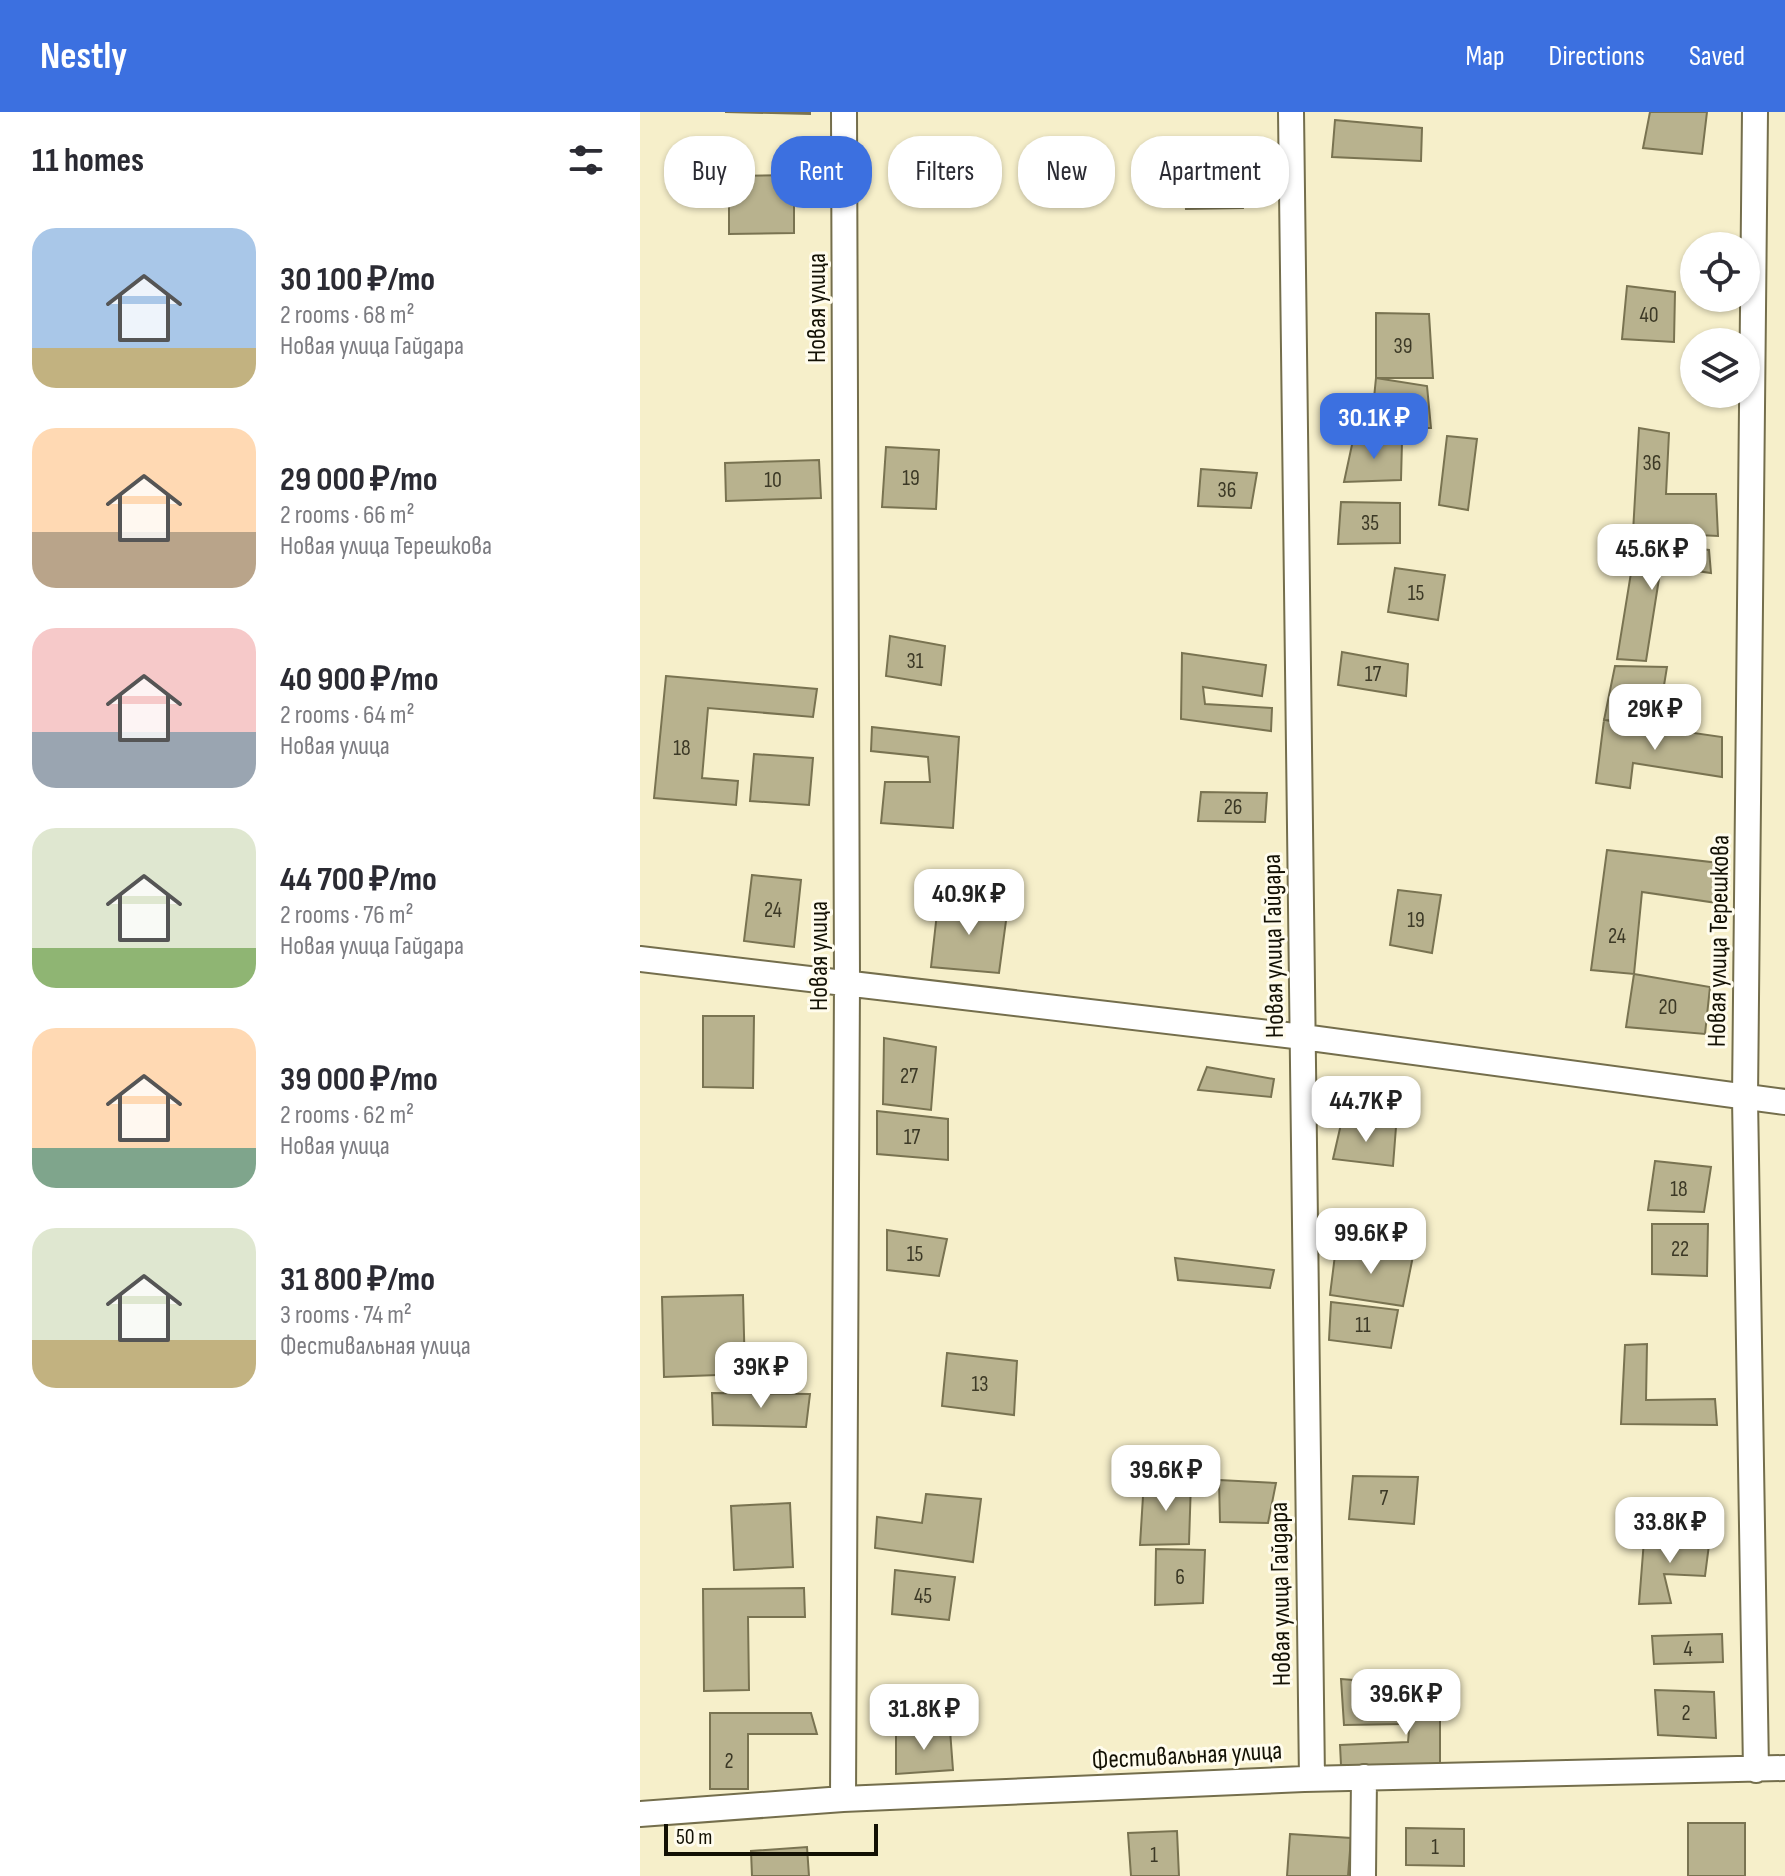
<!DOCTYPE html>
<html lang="en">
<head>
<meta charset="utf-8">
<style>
	body { margin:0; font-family:"Sofia Sans Condensed",sans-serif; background:#f7f7f7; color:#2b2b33; height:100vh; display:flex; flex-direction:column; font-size:30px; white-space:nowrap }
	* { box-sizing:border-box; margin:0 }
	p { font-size:26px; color:#7c7c81 }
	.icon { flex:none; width:44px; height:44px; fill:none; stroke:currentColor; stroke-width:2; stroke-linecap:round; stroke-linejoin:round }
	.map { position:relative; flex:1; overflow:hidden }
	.details { display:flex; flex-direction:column; background:#fff; width:640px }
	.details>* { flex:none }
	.banner { position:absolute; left:24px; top:24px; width:760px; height:72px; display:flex; gap:16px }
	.fabs { position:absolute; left:1040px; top:120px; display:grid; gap:16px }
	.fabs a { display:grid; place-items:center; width:80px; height:80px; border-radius:50%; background:#fff; box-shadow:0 2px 6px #0004; font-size:40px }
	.scale { position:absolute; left:24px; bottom:20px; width:214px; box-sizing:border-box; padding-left:8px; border:4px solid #131104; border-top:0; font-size:22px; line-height:28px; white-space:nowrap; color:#131104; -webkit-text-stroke:6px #fffced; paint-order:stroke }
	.price { position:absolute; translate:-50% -68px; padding:0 18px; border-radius:16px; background:#fff; color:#222; font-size:26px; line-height:52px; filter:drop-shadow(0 2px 4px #0008) }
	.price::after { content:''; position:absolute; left:50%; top:48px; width:24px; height:18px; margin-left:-12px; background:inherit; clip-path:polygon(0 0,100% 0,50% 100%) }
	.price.on { background:#3c70e0; color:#fff }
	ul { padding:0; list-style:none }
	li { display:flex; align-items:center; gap:24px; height:200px; padding:0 32px }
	li span { display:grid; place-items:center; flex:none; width:224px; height:160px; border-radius:24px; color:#555 }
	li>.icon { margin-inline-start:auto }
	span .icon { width:96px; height:96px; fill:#fffc; stroke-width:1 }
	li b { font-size:34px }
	h2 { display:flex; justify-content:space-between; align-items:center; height:96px; padding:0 32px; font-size:34px }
	.tag { padding:0 28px; border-radius:32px; background:#fff; box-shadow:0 2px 6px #0004; font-size:28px; line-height:72px }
	.tag.on { background:#3c70e0; color:#fff }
	header { display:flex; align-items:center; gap:48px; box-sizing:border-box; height:112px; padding:0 40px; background:#3c70e0; color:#fff }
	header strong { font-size:38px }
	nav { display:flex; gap:44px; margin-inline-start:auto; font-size:28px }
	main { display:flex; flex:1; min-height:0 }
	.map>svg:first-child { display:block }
	.building { fill:#b8b28e; stroke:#797351; stroke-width:2 }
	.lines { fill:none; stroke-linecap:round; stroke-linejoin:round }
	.minor-casing { stroke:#746e4c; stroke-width:28 }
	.minor { stroke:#fff; stroke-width:24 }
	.labels { text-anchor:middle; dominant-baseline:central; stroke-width:6; stroke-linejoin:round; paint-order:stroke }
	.number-label { font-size:22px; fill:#3c3926 }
	.street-label { font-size:26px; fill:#131104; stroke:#fffced }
</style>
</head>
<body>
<header>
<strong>Nestly</strong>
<nav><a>Map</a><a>Directions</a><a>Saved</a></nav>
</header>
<main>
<section class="details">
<h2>11 homes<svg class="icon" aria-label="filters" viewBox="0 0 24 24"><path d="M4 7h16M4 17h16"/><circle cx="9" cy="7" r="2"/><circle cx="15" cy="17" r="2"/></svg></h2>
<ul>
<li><span style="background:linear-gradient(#a9c7e8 75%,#c2b280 0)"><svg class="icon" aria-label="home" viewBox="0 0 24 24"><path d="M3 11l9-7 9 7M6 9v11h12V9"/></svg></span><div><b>30 100 ₽/mo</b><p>2 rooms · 68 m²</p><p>Новая улица Гайдара</p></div></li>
<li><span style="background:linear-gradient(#ffd9b3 65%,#b9a48a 0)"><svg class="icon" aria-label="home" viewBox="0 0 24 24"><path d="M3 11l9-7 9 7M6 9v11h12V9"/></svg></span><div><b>29 000 ₽/mo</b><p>2 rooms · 66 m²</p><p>Новая улица Терешкова</p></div></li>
<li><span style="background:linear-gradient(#f6c9c9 65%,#9aa5b1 0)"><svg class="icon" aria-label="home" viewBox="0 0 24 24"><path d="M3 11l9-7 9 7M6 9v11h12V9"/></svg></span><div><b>40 900 ₽/mo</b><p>2 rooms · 64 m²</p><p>Новая улица</p></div></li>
<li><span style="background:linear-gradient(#dfe7d0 75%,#8fb573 0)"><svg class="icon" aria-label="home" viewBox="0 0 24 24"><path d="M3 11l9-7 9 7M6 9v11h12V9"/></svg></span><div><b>44 700 ₽/mo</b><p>2 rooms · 76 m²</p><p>Новая улица Гайдара</p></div></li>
<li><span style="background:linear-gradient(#ffd9b3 75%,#7fa58c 0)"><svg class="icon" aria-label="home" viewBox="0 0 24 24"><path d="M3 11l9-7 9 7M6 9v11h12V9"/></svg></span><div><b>39 000 ₽/mo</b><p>2 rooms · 62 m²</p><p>Новая улица</p></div></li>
<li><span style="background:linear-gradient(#dfe7d0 70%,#c2b280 0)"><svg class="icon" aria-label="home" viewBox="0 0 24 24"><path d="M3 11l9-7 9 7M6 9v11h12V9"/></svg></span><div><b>31 800 ₽/mo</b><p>3 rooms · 74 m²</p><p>Фестивальная улица</p></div></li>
</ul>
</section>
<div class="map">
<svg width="1145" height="1764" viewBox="0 0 1145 1764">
	<rect width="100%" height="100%" fill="#f6efca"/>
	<path class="building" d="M85 0H170V2Z
		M1010 0H1067L1062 42 1003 36Z
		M695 8 782 16 781 49 692 45Z
		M540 35 577 37 583 77 606 76 603 96 546 97Z
		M154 63V121L89 122V64Z
		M987 174 1035 180 1034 230 982 227Z
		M736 201 789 202 793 266H736Z
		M736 266 787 274 791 316H731Z
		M999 316 1029 321 1026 382H1076L1078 424 993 420Z
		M807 324 837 327 828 398 799 393Z
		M713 328 762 330 761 368 704 370Z
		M246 335 299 338 296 397 242 395Z
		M179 348 181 386 86 389 85 351Z
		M561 357 617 361 611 396 558 394Z
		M701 390 760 391V431L698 432Z
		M996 430 1069 438 1071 461 1021 454 1006 549 977 547Z
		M755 456 805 463 798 508 748 500Z
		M250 524 305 534 301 573 246 564Z
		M702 540 768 552 766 584 698 573Z
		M542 541 626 553 622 584 563 575 565 592 632 596 631 619 541 607Z
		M975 554 1027 555 1018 610 964 608Z
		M26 564 177 577 173 605 68 596 62 666 98 669 96 693 14 686Z
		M964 608 1082 625V665L993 651 990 676 956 671Z
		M232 615 319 625 313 716 241 711 245 670H290L288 645 231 639Z
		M114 642 173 646 169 693 110 689Z
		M561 680 627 681 625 710 558 709Z
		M967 738 1079 751 1077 791 1002 780 994 862 951 858Z
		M112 763 161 768 154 835 104 829Z
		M758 778 801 783 792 841 750 833Z
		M298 792 368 794 359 861 291 855Z
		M994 862 1070 875 1065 922 986 915Z
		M63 904H114L113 976 63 975Z
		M244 926 296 935 291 998 243 992Z
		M567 955 634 967 631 985 558 978Z
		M237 999 308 1007V1048L237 1042Z
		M701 1012 756 1015 753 1054 693 1047Z
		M1015 1049 1071 1055 1064 1100 1008 1098Z
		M1012 1112H1068L1067 1164 1012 1162Z
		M247 1118 307 1127 299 1164 247 1158Z
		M696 1135 773 1144 763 1194 690 1183Z
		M535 1146 634 1158 630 1176 538 1168Z
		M103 1183 105 1262 24 1265 22 1185Z
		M691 1190 758 1198 751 1236 689 1228Z
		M1007 1232 1006 1288 1075 1287 1077 1313 981 1312 985 1233Z
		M307 1241 377 1249 374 1303 302 1294Z
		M72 1281 170 1282 166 1315 73 1313Z
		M713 1364 778 1365 774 1412 709 1407Z
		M504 1368 551 1369 549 1432 500 1433Z
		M579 1368 636 1371 628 1411 580 1410Z
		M286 1382 341 1387 333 1450 235 1436 237 1405 282 1411Z
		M150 1391 153 1455 94 1458 91 1394Z
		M1070 1425 1065 1464 1024 1462 1031 1491 999 1492 1004 1428Z
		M516 1437 565 1438 563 1491 515 1493Z
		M255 1458 315 1465 309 1508 252 1502Z
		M164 1476 165 1505H108L109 1578 64 1579 63 1477Z
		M1082 1522 1083 1550 1014 1552 1012 1524Z
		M701 1567 763 1572 764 1612 704 1613Z
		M800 1572V1653H701L700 1633 768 1630 773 1573Z
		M1015 1578 1074 1580 1076 1626 1018 1623Z
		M70 1601H171L177 1622H108V1677H70Z
		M310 1618 313 1658 256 1662V1623Z
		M1048 1711H1105V1764H1048Z
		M766 1716 824 1717V1754L766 1753Z
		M537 1719 539 1764H491L488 1721Z
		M650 1722 711 1726 708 1764H647Z
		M167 1735 169 1764H112L111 1739Z"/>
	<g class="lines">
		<defs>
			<path id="minor" d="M651 0 672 1667
				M1115 0 1105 986 1116 1658
				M0 847 663 925 1145 990
				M203 1687 207 869 204 0
				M0 1702 203 1687 664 1667 1145 1656
				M723 1764 724 1665"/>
		</defs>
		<use href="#minor" class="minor-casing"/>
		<use href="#minor" class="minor"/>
	</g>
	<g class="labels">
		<g class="number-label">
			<text x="1009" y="203">40</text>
			<text x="763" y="234">39</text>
			<text x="1012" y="351">36</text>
			<text x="271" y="366">19</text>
			<text x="133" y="368">10</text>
			<text x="587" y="378">36</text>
			<text x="730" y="411">35</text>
			<text x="776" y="481">15</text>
			<text x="275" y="549">31</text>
			<text x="733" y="562">17</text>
			<text x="42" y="636">18</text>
			<text x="593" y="695">26</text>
			<text x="133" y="798">24</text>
			<text x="776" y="808">19</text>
			<text x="977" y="824">24</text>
			<text x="1028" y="895">20</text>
			<text x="269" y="964">27</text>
			<text x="272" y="1025">17</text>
			<text x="1039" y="1077">18</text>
			<text x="1040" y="1137">22</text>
			<text x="275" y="1142">15</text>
			<text x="723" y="1213">11</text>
			<text x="340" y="1272">13</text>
			<text x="744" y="1386">7</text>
			<text x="540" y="1465">6</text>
			<text x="283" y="1484">45</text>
			<text x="1048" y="1537">4</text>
			<text x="1046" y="1601">2</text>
			<text x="89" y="1649">2</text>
			<text x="795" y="1735">1</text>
			<text x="514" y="1743">1</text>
		</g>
		<g class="street-label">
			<text transform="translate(177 196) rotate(-90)">Новая улица</text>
			<text transform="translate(1079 829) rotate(-89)">Новая улица Терешкова</text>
			<text transform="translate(634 834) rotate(-91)">Новая улица Гайдара</text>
			<text transform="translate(179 844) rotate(-90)">Новая улица</text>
			<text transform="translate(641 1482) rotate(-91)">Новая улица Гайдара</text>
			<text transform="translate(547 1644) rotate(-3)">Фестивальная улица</text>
		</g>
	</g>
</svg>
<div class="fabs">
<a><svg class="icon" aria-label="locate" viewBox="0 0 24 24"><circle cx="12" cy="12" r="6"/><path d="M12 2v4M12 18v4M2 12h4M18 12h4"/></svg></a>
<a><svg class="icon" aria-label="layers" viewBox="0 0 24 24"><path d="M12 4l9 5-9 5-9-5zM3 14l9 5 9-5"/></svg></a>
</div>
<div class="scale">50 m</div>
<b class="price on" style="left:734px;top:349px">30.1K ₽</b>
<b class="price" style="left:1012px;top:480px">45.6K ₽</b>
<b class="price" style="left:1015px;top:640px">29K ₽</b>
<b class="price" style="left:329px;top:825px">40.9K ₽</b>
<b class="price" style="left:726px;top:1032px">44.7K ₽</b>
<b class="price" style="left:731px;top:1164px">99.6K ₽</b>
<b class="price" style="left:121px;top:1298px">39K ₽</b>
<b class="price" style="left:526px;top:1401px">39.6K ₽</b>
<b class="price" style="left:1030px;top:1453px">33.8K ₽</b>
<b class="price" style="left:766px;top:1625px">39.6K ₽</b>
<b class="price" style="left:284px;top:1640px">31.8K ₽</b>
<div class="banner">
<a class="tag">Buy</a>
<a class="tag on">Rent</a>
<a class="tag">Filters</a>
<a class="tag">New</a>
<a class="tag">Apartment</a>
</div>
</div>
</main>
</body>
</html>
